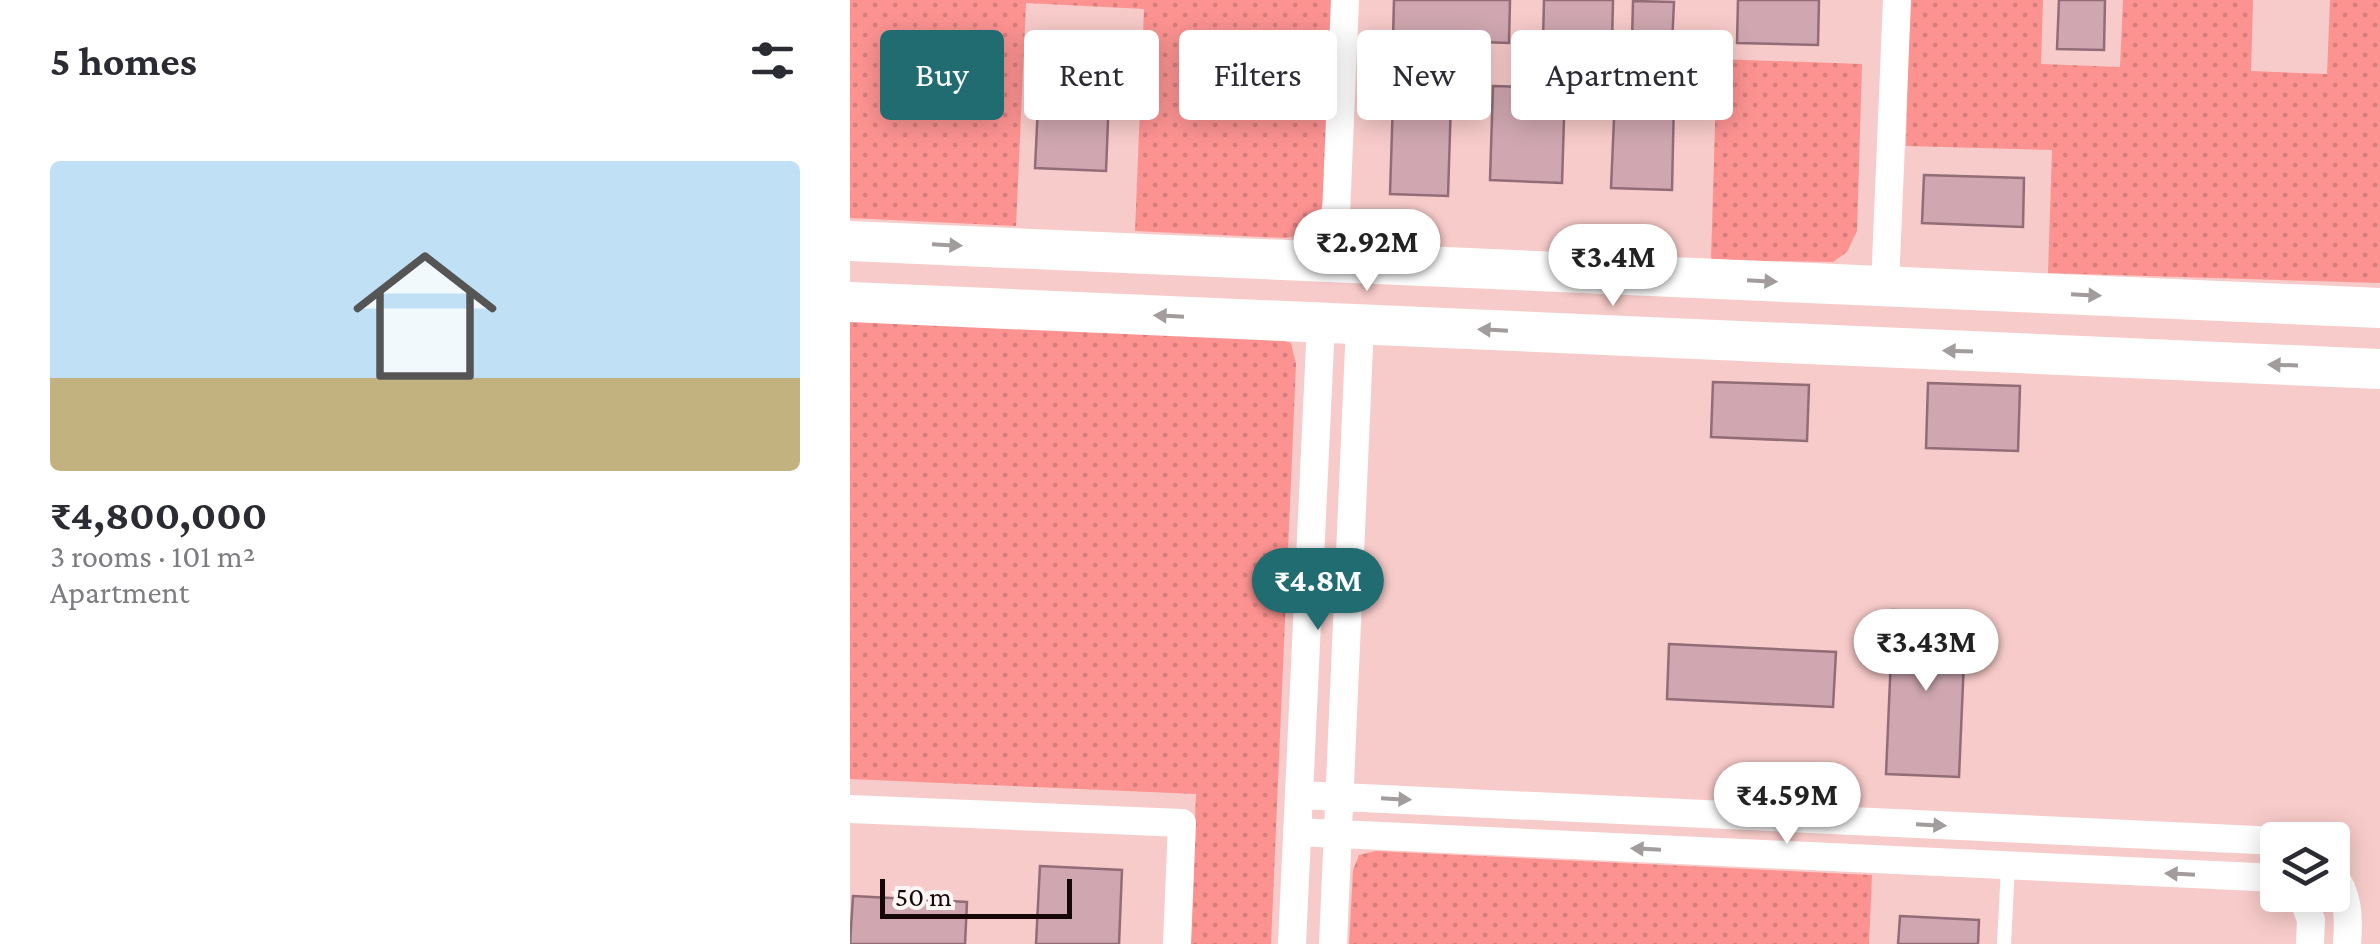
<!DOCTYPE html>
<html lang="en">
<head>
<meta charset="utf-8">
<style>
	body { margin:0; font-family:"Crimson Pro",serif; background:#f2f2f3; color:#2b2b33; height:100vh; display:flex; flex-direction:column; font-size:38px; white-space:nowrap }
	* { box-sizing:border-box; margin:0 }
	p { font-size:32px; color:#7c7c81 }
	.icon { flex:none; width:55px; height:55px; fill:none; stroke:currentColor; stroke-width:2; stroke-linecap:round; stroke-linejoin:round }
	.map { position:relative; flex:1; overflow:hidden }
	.side { display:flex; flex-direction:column; background:#fff; width:850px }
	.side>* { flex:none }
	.hud { position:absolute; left:30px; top:30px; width:950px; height:90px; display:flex; gap:20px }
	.fabs { position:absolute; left:1410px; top:822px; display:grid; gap:20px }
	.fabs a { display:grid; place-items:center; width:90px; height:90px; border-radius:10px; background:#fff; box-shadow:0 5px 25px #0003; font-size:50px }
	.scale { position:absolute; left:30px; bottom:25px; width:192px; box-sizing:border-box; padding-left:10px; border:5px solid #160808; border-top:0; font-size:28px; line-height:35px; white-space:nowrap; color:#160808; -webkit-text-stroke:8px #fcf7f7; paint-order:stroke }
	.price { position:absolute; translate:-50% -85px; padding:0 22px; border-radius:35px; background:#fff; color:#222; font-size:32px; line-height:65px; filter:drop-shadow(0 2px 5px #0008) }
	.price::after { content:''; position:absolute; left:50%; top:60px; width:30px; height:22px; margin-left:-15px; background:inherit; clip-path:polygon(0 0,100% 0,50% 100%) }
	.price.current { background:#216c71; color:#fff }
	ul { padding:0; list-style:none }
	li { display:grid; align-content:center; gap:20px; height:530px; padding:0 50px }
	li span { display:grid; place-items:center; height:310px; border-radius:10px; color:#555 }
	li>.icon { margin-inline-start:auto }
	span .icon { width:180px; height:180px; fill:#fffc; stroke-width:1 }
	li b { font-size:42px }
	h2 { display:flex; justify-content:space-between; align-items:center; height:120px; padding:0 50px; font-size:42px }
	.pill { padding:0 35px; border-radius:10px; background:#fff; box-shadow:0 5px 25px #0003; font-size:35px; line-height:90px }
	.pill.current { background:#216c71; color:#fff }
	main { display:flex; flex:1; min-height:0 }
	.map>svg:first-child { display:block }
	.grass { fill:url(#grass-dots) }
	.building { fill:#d0a7b1; stroke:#926c76; stroke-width:2.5 }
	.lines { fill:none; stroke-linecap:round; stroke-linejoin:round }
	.lane { stroke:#fff; stroke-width:14 }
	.street { stroke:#fff; stroke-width:28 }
	.secondary { stroke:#fff; stroke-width:40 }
	.oneway { fill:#a29c9c }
</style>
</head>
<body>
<main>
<section class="side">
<h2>5 homes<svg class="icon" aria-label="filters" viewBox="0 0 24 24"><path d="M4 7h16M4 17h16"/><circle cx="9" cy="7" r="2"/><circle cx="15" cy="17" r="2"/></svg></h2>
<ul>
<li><span style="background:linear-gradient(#bfe0f5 70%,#c2b280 0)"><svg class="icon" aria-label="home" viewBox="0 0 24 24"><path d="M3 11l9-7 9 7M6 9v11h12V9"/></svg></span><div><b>₹4,800,000</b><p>3 rooms · 101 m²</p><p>Apartment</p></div></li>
</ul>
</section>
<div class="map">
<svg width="1530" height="944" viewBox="0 0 1530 944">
	<defs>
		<pattern id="grass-dots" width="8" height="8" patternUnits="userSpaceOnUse" patternTransform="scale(2.5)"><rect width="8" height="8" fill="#fc9391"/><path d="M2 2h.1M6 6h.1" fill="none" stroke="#d77d7c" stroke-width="1.8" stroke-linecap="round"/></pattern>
	</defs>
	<rect width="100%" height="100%" fill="#f7cbc9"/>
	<path class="grass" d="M0 0H482L473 202 464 233 435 238 285 231 294 9 176 3 166 226 0 218Z
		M1060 0H1193L1191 64 1270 67 1273 0H1403L1401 71 1477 74 1480 0H1530V283L1198 273 1202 150 1056 146Z
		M867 59 1012 64 1007 231 997 252 983 262 861 260Z
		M0 316 419 335 441 343 446 364 421 944H340L346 794 0 779Z
		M526 851 1022 875 1019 944H499L503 870 509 855Z"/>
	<path class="building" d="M544 0H660L659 43 543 39Z
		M694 0H763L762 44 693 41Z
		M888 0H969L968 45 887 43Z
		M1209 0H1255L1254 50 1207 49Z
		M783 1 824 2 822 44 782 42Z
		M191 43 261 46 256 171 185 168Z
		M544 68 602 69 598 196 540 194Z
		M643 86 715 88 712 183 640 180Z
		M765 96 824 98 822 190 761 188Z
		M1074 175 1174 178 1173 227 1072 223Z
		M863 382 959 385 957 441 861 437Z
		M1078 383 1170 386 1168 451 1076 448Z
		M1043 610 1116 613 1109 777 1036 774Z
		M819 644 986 652 983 707 817 699Z
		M190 866 272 870 269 944H186Z
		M3 896 117 902 115 944H0Z
		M1050 916 1129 920 1128 944H1048Z"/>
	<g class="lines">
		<path class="lane" d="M1154 944 1158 866"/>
		<path class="street" d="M484 262 495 0
			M1035 286 1047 0
			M449 795 1428 841
			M0 809 332 823 327 944
			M447 832 1428 878
			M1482 873C1499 894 1499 918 1497 944
			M1452 895 1461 920 1460 944
			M442 944 471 323
			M483 944 510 324"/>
		<path class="secondary" d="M0 241 1530 308
			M0 302 1530 369"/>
	</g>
	<defs><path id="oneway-solid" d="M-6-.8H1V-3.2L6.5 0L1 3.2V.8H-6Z" transform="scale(2.5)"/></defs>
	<g class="oneway">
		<use href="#oneway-solid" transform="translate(97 245) rotate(3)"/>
		<use href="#oneway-solid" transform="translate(912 281) rotate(3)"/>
		<use href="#oneway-solid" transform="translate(1236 295) rotate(3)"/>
		<use href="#oneway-solid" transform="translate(319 316) rotate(-177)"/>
		<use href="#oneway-solid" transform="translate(643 330) rotate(-177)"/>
		<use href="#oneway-solid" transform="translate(1108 351) rotate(-178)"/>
		<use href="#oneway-solid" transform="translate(1433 365) rotate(-178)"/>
		<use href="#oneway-solid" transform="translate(546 799) rotate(3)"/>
		<use href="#oneway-solid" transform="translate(1081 825) rotate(3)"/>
		<use href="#oneway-solid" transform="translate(796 849) rotate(-177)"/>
		<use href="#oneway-solid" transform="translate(1330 874) rotate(-177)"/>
	</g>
</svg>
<div class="fabs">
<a><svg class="icon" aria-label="layers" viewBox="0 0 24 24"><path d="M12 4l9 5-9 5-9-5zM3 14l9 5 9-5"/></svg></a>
</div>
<div class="scale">50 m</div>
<b class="price" style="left:517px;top:294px">₹2.92M</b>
<b class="price" style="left:763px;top:309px">₹3.4M</b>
<b class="price current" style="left:468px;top:633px">₹4.8M</b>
<b class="price" style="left:1076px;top:694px">₹3.43M</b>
<b class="price" style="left:937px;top:847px">₹4.59M</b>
<div class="hud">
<a class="pill current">Buy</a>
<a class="pill">Rent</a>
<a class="pill">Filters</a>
<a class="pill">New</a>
<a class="pill">Apartment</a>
</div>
</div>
</main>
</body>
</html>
